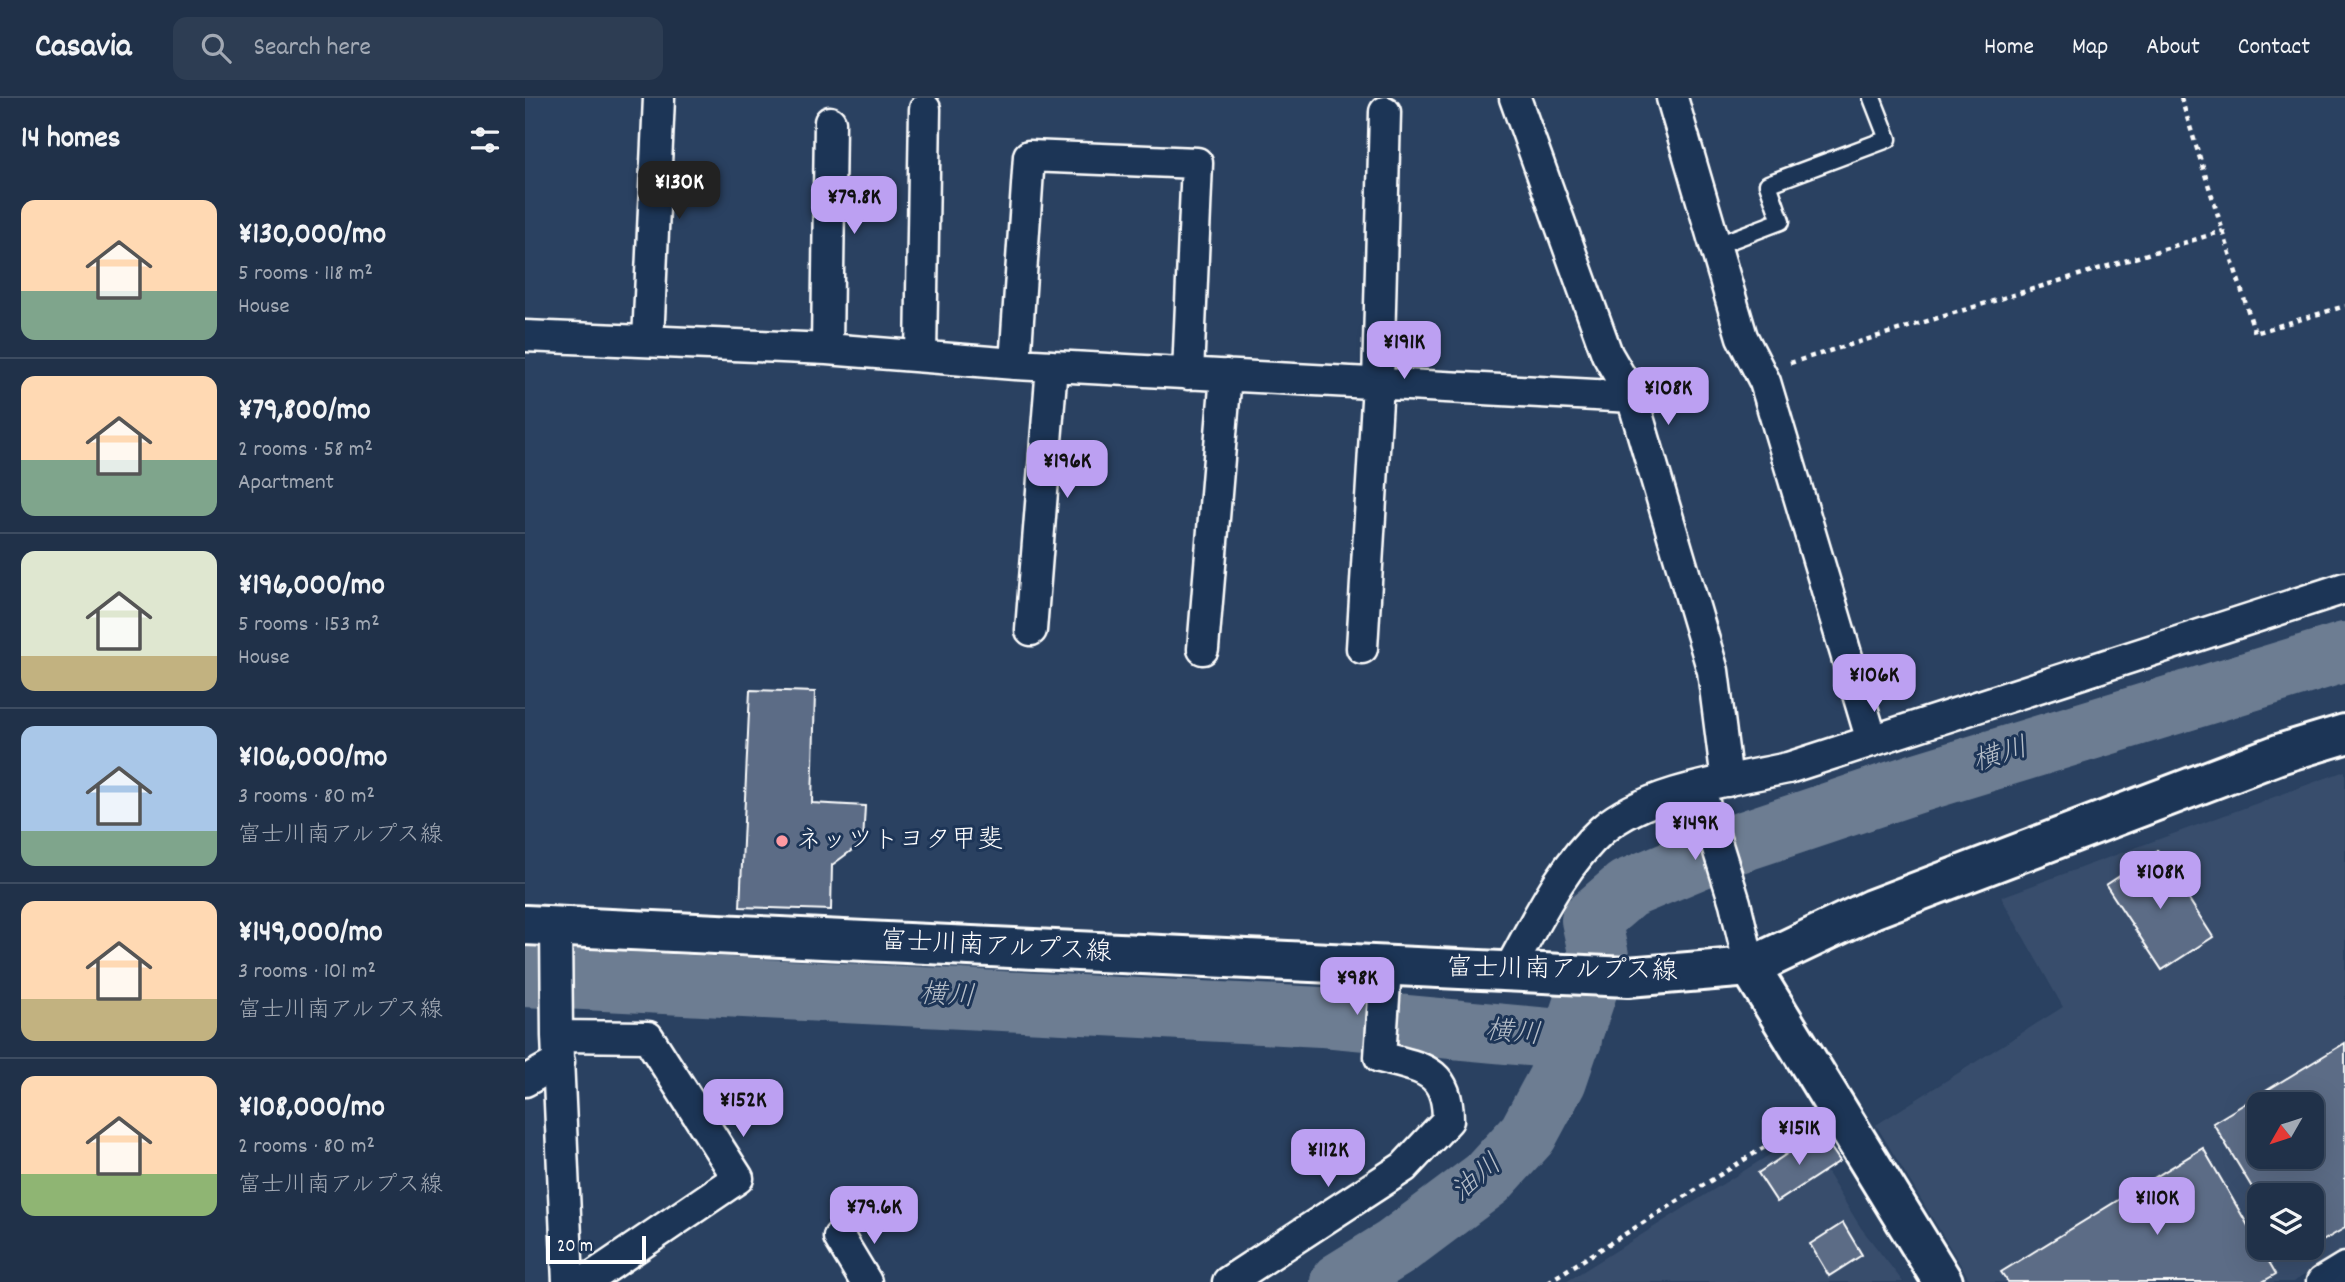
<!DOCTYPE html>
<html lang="en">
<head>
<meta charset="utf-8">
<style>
	body { margin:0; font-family:Dekko,"Klee One",sans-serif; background:#2d3d53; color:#f1f3f6; height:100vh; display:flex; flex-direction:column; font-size:26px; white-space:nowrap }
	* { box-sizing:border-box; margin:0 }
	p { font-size:23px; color:#a2a9b4 }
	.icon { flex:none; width:38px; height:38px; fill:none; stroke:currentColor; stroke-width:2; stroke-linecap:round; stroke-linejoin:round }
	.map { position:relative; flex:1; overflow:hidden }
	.sheet { display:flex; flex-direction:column; background:#203149; width:525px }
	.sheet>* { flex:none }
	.needle { width:46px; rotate:231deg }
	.buttons { position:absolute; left:1722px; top:994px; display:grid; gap:14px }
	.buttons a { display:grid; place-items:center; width:77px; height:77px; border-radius:14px; background:#203149; box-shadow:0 7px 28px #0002,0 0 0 2px #3d4c61; font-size:35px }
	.scale { position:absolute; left:21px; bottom:18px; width:100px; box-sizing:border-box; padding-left:7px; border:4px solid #fff; border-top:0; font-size:19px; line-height:24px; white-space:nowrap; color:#fff; -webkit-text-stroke:5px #1d3557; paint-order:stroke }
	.price { position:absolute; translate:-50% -60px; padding:0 16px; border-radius:14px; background:#bca0f2; color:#111; font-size:23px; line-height:46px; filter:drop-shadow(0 2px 4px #0008) }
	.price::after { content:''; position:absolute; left:50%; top:42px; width:21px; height:16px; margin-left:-10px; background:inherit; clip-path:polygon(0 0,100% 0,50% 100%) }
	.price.current { background:#222; color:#fff }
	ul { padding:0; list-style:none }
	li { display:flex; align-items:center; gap:21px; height:175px; padding:0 21px }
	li+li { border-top:2px solid #3d4c61 }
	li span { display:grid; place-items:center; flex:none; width:196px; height:140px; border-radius:14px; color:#555 }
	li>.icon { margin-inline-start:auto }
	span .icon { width:84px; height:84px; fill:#fffc; stroke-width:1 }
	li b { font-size:30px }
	h2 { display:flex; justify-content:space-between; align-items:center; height:84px; padding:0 21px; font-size:30px }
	header { display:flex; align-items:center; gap:42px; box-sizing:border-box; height:98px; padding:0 35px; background:#203149; border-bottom:2px solid #3d4c61 }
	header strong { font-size:33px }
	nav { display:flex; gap:38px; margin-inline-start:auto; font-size:24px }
	.search { width:490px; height:63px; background:#2d3d53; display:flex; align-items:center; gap:18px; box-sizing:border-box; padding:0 24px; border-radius:14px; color:#a2a9b4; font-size:26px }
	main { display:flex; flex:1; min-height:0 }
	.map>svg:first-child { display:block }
	.built { fill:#394e6c; fill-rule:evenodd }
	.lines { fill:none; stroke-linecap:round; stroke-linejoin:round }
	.river { stroke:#6d7d92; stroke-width:60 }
	.building { fill:#5b6c86; stroke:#fff; stroke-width:2; fill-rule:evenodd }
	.lane-casing { stroke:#fff; stroke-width:21 }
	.street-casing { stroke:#fff; stroke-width:35 }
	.secondary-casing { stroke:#fff; stroke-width:44 }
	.primary-casing { stroke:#fff; stroke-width:44 }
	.path { stroke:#fff; stroke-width:4.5; stroke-dasharray:5 5; stroke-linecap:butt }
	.lane { stroke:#1d3557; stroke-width:16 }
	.street { stroke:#1d3557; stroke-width:30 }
	.secondary { stroke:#1d3557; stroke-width:38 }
	.primary { stroke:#1d3557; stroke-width:38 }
	.poi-dot { fill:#ff9aa2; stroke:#1d3557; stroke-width:2.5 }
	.labels { text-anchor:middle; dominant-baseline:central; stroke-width:6; stroke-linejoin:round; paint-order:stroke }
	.poi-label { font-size:26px; fill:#fff; stroke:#1d3557; text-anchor:start }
	.street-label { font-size:26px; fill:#fff; stroke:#1d3557 }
	.water-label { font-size:28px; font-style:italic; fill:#b6bec8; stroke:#1d3557 }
</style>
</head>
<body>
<header>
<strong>Casavia</strong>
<div class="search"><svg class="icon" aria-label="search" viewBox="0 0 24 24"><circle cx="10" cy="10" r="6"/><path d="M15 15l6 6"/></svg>Search here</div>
<nav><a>Home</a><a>Map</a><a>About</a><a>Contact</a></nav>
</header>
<main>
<section class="sheet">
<h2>14 homes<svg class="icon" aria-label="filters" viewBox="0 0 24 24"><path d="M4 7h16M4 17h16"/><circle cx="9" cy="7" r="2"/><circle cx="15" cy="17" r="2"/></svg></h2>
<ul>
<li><span style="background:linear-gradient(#ffd9b3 65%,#7fa58c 0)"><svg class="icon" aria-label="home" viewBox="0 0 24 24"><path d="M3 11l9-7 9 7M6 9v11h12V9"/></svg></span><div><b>¥130,000/mo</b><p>5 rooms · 118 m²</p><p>House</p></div></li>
<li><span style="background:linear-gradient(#ffd9b3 60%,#7fa58c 0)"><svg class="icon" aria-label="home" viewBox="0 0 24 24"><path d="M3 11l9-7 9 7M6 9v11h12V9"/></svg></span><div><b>¥79,800/mo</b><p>2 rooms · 58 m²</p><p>Apartment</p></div></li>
<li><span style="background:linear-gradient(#dfe7d0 75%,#c2b280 0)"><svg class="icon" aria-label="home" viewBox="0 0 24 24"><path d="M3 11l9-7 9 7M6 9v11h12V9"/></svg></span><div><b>¥196,000/mo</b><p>5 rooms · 153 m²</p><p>House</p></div></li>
<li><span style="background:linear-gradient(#a9c7e8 75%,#7fa58c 0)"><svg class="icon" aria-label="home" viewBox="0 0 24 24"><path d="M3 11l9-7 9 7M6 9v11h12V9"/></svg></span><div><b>¥106,000/mo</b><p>3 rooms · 80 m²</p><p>富士川南アルプス線</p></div></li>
<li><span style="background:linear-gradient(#ffd9b3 70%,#c2b280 0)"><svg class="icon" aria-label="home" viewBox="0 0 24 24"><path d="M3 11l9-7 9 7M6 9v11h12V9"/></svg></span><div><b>¥149,000/mo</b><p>3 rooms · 101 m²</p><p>富士川南アルプス線</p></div></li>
<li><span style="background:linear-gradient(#ffd9b3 70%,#8fb573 0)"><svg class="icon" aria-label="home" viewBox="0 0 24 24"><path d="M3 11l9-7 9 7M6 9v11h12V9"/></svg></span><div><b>¥108,000/mo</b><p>2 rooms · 80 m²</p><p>富士川南アルプス線</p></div></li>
</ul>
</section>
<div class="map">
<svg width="1820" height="1184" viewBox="0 0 1820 1184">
	<rect width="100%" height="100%" fill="#2a4161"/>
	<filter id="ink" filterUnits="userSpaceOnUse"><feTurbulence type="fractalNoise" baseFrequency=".0143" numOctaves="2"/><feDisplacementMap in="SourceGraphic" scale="14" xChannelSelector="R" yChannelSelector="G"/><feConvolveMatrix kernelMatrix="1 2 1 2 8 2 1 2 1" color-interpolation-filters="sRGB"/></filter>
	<g filter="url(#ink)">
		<path class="built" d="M1820 673V1152L1768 1184H1446L1351 1027 1538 909 1476 799ZM1734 1006H1787V1059H1734ZM1734 1097H1787V1150H1734Z
			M1278 1036 1336 1130 1378 1184H1041Z"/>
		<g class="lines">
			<path class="river" d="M0 879 796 919 1047 942
				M815 1184 870 1150 962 1081 1003 1036 1032 982 1074 858 1066 822 1102 791 1210 746 1389 686 1820 554"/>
		</g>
		<path class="building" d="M225 592 290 594 287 705 340 708 338 744 307 767 306 812 215 809Z
			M1633 753 1688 839 1637 872 1581 787Z
			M1820 945V1130L1787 1149V1097H1734V1101L1688 1025ZM1734 1006H1787V1059H1734Z
			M1295 1034 1315 1063 1252 1104 1233 1075Z
			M1678 1050 1751 1176 1737 1184H1483L1476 1174Z
			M1318 1125 1337 1157 1304 1178 1285 1146Z
			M1764 1150H1786L1769 1159Z"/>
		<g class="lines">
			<defs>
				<path id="lane" d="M1190 148 1256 123 1243 86 1363 41 1347 0"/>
				<path id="street" d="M990 0 1082 256 1107 299 1188 573 1202 683
					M1147 0 1217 239 1240 284 1347 643
					M0 238 302 251 490 266 1107 299
					M123 243 134 0
					M302 251 305 24
					M396 258 400 11
					M490 266 504 58 672 65 663 276
					M506 532 527 268
					M837 550 853 286 860 14
					M678 551 701 277
					M1174 689 1210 805 1225 869
					M31 829 32 938 43 1184
					M983 874C1010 826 1035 770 1077 732 1122 693 1206 682 1263 670L1820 490
					M32 938 123 939 213 1080 60 1184
					M0 983 34 964
					M314 1139 341 1184
					M703 1184 879 1069 923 1022C923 971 897 970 855 959L861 870
					M1797 1184 1820 1170"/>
				<path id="secondary" d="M1225 869 1418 1184"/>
				<path id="primary" d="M0 827 1103 879 1225 869 1347 811 1754 656 1820 636"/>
			</defs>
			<use href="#lane" class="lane-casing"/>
			<use href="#street" class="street-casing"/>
			<use href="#secondary" class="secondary-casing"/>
			<use href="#primary" class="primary-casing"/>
			<path class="path" d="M1656 0 1730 235 1820 208
				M1265 265 1698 133
				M1023 1184 1278 1025"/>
			<use href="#lane" class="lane"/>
			<use href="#street" class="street"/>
			<use href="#secondary" class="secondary"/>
			<use href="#primary" class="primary"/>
		</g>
	</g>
	<circle class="poi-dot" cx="257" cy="743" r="7"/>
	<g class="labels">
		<g class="poi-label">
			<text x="271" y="743">ネッツトヨタ甲斐</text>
		</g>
		<g class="street-label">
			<text transform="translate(471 850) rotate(3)">富士川南アルプス線</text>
			<text transform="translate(1037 873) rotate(1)">富士川南アルプス線</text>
		</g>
		<g class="water-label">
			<text transform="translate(1476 659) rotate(-17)">横川</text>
			<text transform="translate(422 900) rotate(3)">横川</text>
			<text transform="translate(988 937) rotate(5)">横川</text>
			<text transform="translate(953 1082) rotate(-40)">油川</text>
		</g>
	</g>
</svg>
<div class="buttons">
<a><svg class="needle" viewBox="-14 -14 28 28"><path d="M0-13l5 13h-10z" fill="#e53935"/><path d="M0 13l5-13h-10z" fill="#a2a9b4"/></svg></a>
<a><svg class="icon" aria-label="layers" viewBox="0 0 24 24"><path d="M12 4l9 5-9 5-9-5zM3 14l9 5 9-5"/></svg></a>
</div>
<div class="scale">20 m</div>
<b class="price current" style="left:154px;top:123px">¥130K</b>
<b class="price" style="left:329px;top:138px">¥79.8K</b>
<b class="price" style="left:879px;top:283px">¥191K</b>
<b class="price" style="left:1143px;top:329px">¥108K</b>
<b class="price" style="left:542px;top:402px">¥196K</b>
<b class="price" style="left:1349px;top:616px">¥106K</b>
<b class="price" style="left:1170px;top:764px">¥149K</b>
<b class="price" style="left:1635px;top:813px">¥108K</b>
<b class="price" style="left:832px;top:919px">¥98K</b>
<b class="price" style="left:218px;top:1041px">¥152K</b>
<b class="price" style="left:1274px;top:1069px">¥151K</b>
<b class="price" style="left:803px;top:1091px">¥112K</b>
<b class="price" style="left:1632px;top:1139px">¥110K</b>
<b class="price" style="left:349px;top:1148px">¥79.6K</b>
</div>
</main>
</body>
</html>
